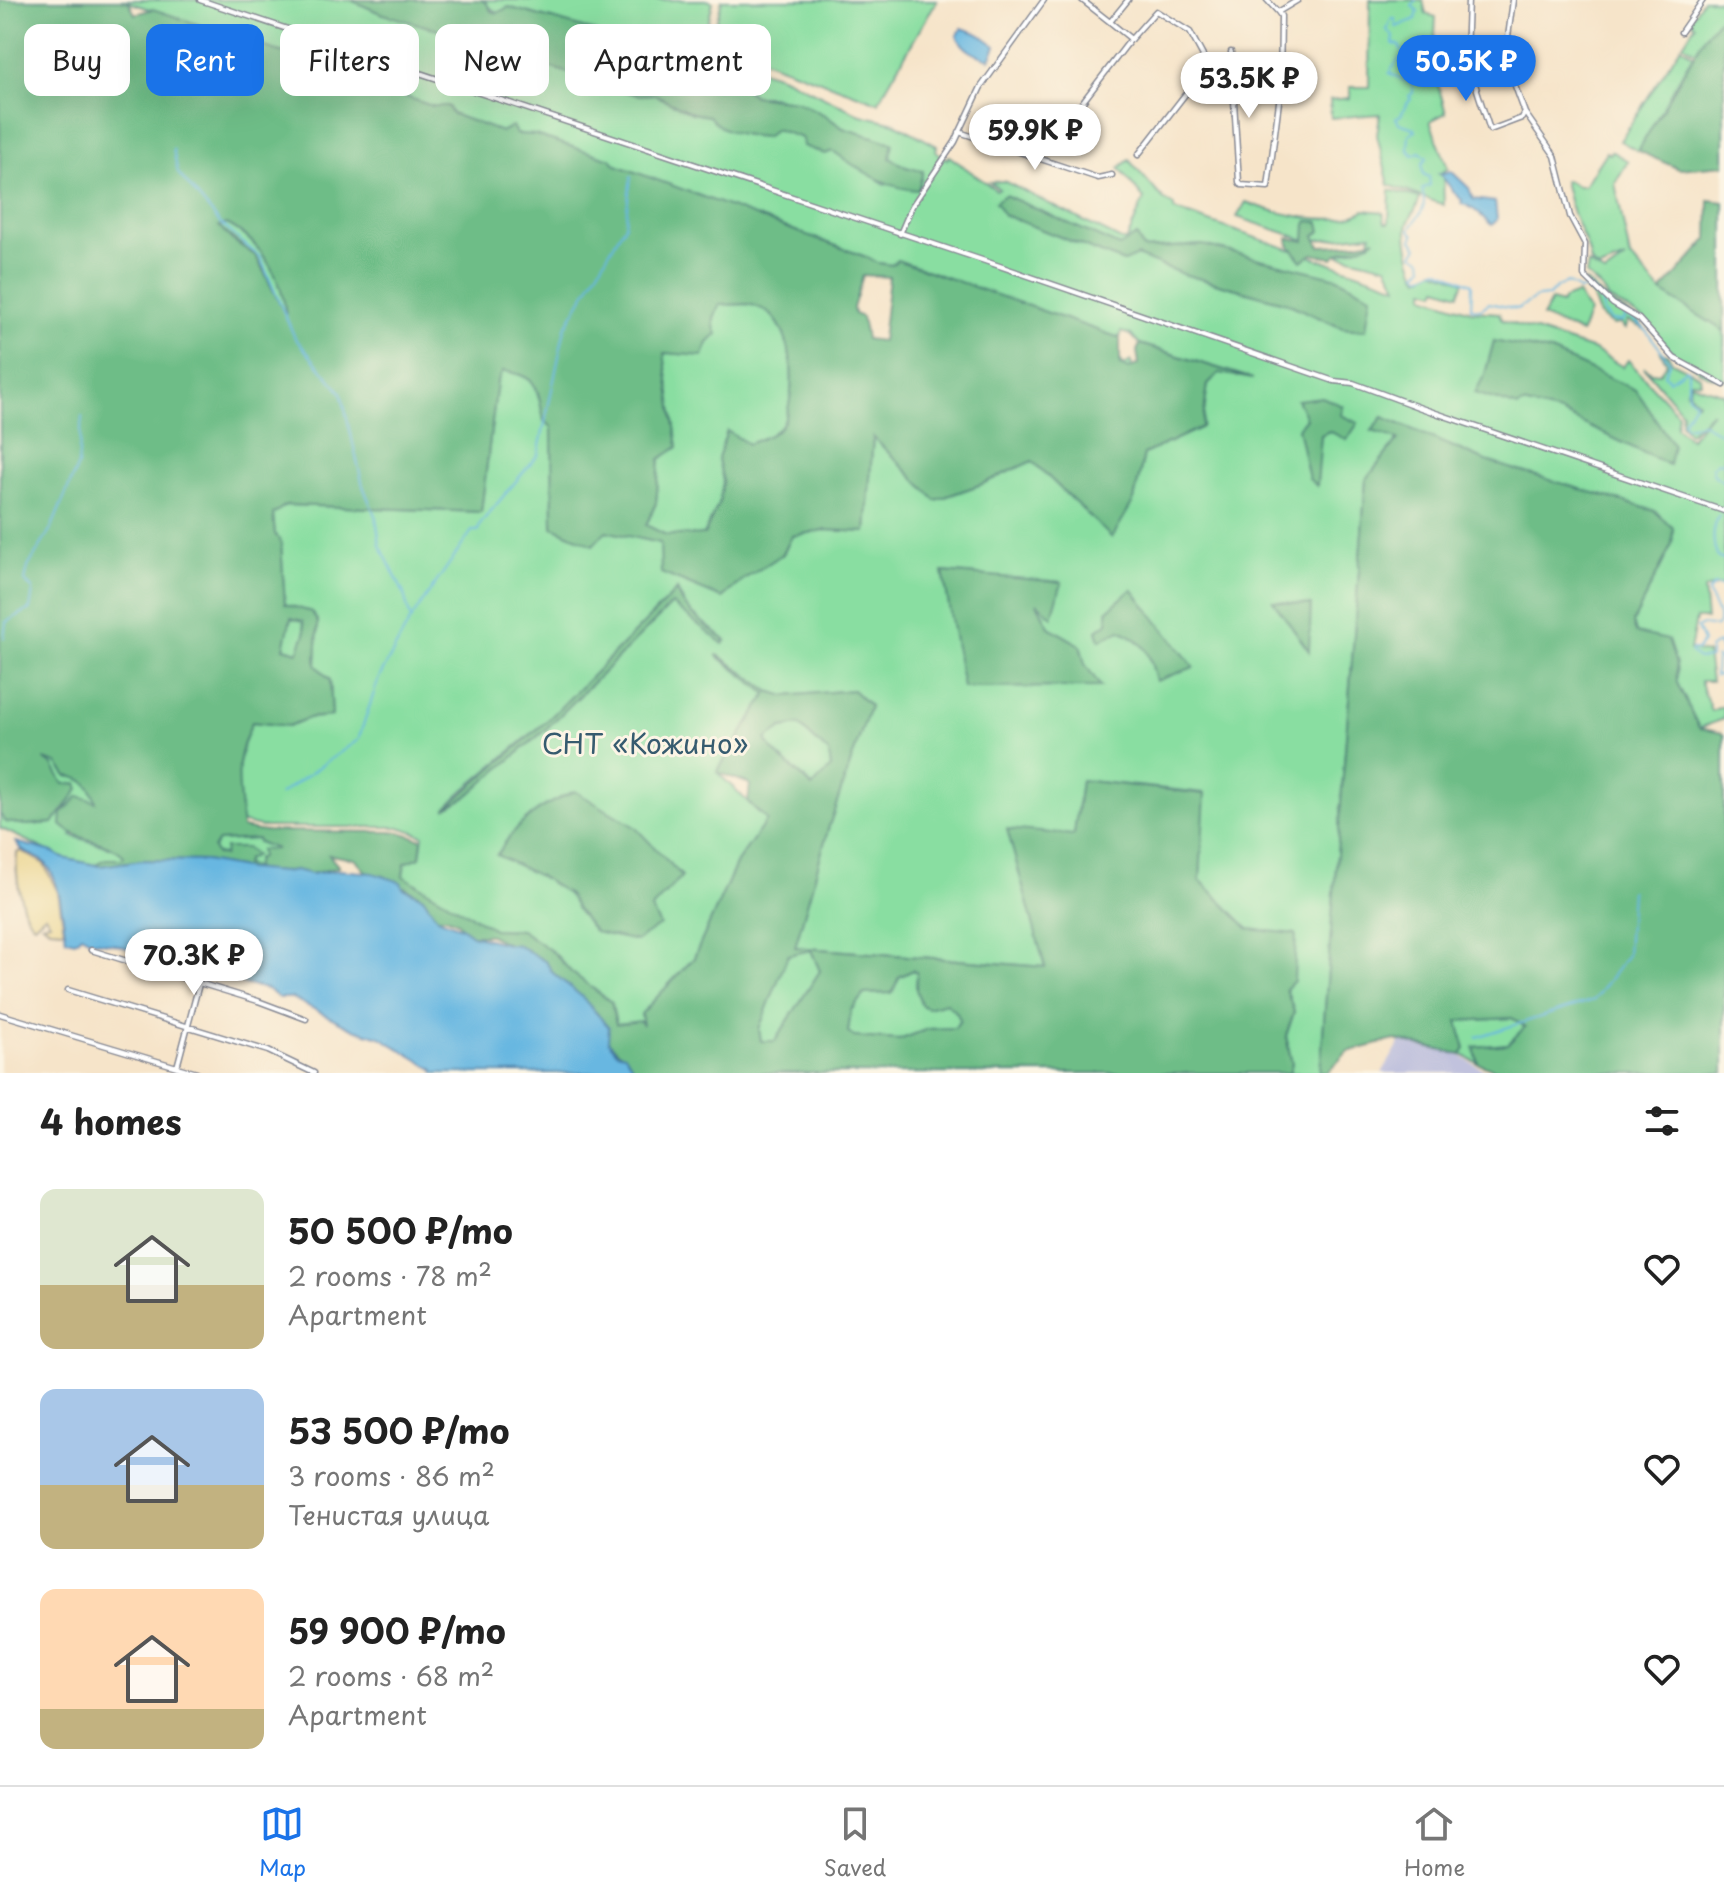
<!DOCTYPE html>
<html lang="en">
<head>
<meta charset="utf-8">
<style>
	body { margin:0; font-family:"Playpen Sans",sans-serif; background:#f2f2f2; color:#222; height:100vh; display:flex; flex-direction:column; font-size:30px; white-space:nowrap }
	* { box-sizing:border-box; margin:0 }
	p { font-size:26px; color:#767676 }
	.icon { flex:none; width:44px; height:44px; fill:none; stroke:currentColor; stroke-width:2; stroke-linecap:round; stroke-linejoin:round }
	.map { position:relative; height:1073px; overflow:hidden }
	.details { display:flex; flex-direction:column; background:#fff; flex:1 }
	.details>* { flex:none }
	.guide { position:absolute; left:24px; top:24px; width:800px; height:72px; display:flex; gap:16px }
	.price { position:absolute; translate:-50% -68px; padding:0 18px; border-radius:28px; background:#fff; color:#222; font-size:26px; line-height:52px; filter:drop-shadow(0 2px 4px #0008) }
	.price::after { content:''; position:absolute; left:50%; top:48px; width:24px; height:18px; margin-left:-12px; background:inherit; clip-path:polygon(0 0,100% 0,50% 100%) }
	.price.selected { background:#1a73e8; color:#fff }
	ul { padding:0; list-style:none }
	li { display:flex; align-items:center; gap:24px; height:200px; padding:0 40px }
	li span { display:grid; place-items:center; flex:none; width:224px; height:160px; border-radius:16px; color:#555 }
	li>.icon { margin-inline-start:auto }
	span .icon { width:96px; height:96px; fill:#fffc; stroke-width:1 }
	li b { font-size:34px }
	h2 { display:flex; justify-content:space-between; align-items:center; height:96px; padding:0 40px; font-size:34px }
	.pill { padding:0 28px; border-radius:16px; background:#fff; box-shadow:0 8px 32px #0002; font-size:28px; line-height:72px }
	.pill.selected { background:#1a73e8; color:#fff }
	.tab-bar { display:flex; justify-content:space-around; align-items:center; height:112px; border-top:2px solid #e0e0e0; background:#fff; font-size:22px; color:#767676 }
	.tab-bar a { display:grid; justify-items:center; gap:4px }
	.tab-bar .selected { color:#1a73e8 }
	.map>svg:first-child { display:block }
	.industrial { fill:#c1c2dd }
	.green { fill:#89dea1; stroke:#528680; stroke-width:2; fill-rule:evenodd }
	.forest { fill:#6ebd87; stroke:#447672; stroke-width:2; fill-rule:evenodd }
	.sand { fill:#eeda9e; stroke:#84847e; stroke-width:2 }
	.water { fill:#67b7e1; stroke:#4173a0; stroke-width:2 }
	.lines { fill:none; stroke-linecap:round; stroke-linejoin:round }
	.stream { stroke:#67b7e1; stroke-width:2 }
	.street-casing { stroke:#888a94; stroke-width:7 }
	.street { stroke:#fff; stroke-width:4 }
	.labels { text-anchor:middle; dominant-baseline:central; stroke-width:6; stroke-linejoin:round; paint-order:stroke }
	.park-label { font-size:28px; fill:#365b6f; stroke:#fcf5e5 }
</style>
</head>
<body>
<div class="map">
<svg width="1724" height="1073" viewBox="0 0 1724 1073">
	<rect width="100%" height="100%" fill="#fcf5e5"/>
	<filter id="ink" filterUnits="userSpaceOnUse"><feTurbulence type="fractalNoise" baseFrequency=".0125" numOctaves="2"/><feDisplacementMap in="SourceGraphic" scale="16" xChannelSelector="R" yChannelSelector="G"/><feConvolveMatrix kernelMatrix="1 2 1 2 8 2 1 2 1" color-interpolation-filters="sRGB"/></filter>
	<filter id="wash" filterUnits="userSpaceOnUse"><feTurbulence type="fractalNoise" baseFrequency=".006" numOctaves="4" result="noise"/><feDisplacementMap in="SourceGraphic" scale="32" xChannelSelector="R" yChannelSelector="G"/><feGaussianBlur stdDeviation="1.8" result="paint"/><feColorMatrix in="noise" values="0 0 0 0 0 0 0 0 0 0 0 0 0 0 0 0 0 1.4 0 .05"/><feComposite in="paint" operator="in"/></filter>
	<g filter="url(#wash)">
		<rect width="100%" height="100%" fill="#f6e4c9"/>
		<path class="industrial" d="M1402 1039 1455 1053 1490 1073H1382Z"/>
		<path class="green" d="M122 0H351C385 16 421 23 457 35 491 47 578 82 611 77L637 95 654 94 692 113 710 116 766 137 775 129 802 138 804 146 825 154 833 151 885 184 906 167 890 158 875 137 854 133 843 128 825 115 772 96H754L747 90 670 66 658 68C623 34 555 22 509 7L498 13 480 0H706L713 2 701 52 781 76 861 115 895 123 937 146 936 151 947 159 949 156 996 190 999 189 990 182 1004 181 1121 240H1127L1144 199 1119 168 1129 160 1163 199 1174 206V210L1398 286 1387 266 1337 254 1370 243 1371 234 1309 241 1237 217 1246 202C1274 213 1338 229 1364 210L1383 212 1385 223H1389L1390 190 1420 198C1417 208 1413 213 1409 221 1403 232 1412 269 1420 278L1434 270 1464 281 1459 294 1438 287 1436 292 1425 289V296L1471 311 1499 313 1502 320 1594 350 1623 367 1628 360 1678 414 1676 427 1690 438 1712 412 1689 433 1681 424 1682 412 1644 367 1651 372 1659 373 1667 363 1661 352 1668 354 1672 362 1700 376 1701 382 1690 381 1686 392 1697 403 1698 401 1689 394 1690 383 1724 394V584L1704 589 1707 619H1696L1690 650 1707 653 1711 681H1700L1711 711 1724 706V719L1699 728 1677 683 1676 664 1636 633 1633 622 1672 544 1673 528 1655 512 1486 461 1383 417 1372 431 1398 439 1366 480 1320 1073H1289L1292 1064 1286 1036 1294 1012 1286 988 1249 929 1200 880 1204 793 1081 780 1074 835 1046 967 795 947 829 826 870 706 853 690 785 696 769 691 720 656 767 694 717 772 767 820 737 862 694 958 641 1014 644 1026 640 1022 616 1024 611 1002 571 972 554 953 521 930 494 929 402 876 405 863 420 857 423 835 399 827H261L243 823C231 789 238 754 252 722L289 726 308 718 332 716 330 680 316 666 318 622 312 612 285 605 281 543 275 534 273 514 286 505 481 512 497 382 503 371C532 375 536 383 542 411L551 408 549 418 544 421 552 427 553 527 606 531 660 543 722 598 744 579 783 554 792 536 824 530 866 532 873 437 936 500 982 484 1032 461 1072 500 1118 357 1124 365 1131 361 1132 368 1134 500 1144 454 1202 427 1208 384 1219 373 1244 376 1140 344 1131 335 1121 332 1120 338 892 265 878 263 869 258 616 165 611 159 535 135 516 134 512 126 501 132 452 114 448 106H432L351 78 350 73 298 53 280 52ZM1006 196 1119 246 1142 249 1203 245 1366 330 1342 328 1287 303 1183 274 1137 256 1123 262 1004 215ZM1494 341 1670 464 1561 413 1523 404 1485 374ZM1343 407 1329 431 1321 435 1316 485 1298 428 1306 418ZM943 572 1061 583 1052 616 1035 600 1049 627 1080 645 1085 664ZM677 590 688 610 726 641 723 643 672 604 545 730 465 798 448 807 459 794 548 720ZM1109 622 1194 667 1149 651 1138 639 1120 630 1100 639 1097 630ZM575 791 610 814 650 910 576 903C560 883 521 865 497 854Z
			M722 0H937L878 102 711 41Z
			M1370 0H1423L1426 14 1436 17 1433 67 1446 113 1430 121 1448 168 1439 174 1443 177 1444 205 1389 185 1377 135 1380 114 1331 118 1330 100 1350 98V87H1369Z
			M1703 0H1724V13L1695 52 1683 44 1695 25 1690 20Z
			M1681 46 1693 55 1638 151 1620 141Z
			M1611 151 1628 161 1615 183 1630 257 1661 292 1724 331V380L1706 375 1674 354 1642 318 1609 299 1601 288 1586 275 1588 264 1605 274 1626 259 1599 269 1591 263C1589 244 1579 231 1573 213 1569 203 1567 192 1564 181L1566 180 1577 186H1584L1606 152 1609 154Z
			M227 224C260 241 282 277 286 313L295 316 287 338C283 317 270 269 253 254 242 244 229 237 218 225Z
			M1585 281 1609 302 1639 321 1644 329 1627 321 1625 329 1620 324 1612 325 1599 315 1592 295 1585 291Z
			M1577 294 1589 312 1581 333 1542 317 1551 301 1561 304 1564 299Z
			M749 304C754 306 762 308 766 311 795 330 797 393 784 421 778 434 760 439 748 444L727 431 718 459 723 481 719 503 704 535H666L646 526 656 503 660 459 678 447 663 353 708 343C713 330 713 317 719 305Z
			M290 618 303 620 305 634 299 652 284 648Z
			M799 725 829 753 831 768 813 787C799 770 775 759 765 739L782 728Z
			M37 757 57 763 67 776C86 778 91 786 96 803L72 836 118 850 125 856 123 859H106L98 863 101 866 63 858 0 828V814L6 822 27 825 53 823C71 795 66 772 37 757Z
			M258 839V842L276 849 261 858 255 867 245 865 246 860 250 858 216 854 213 848 218 841Z
			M811 950 820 971 775 1041H761L759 1029 788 955Z
			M913 970 917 973 916 989 927 1008 946 1003 957 1013 960 1019 955 1028 928 1029 899 1040 855 1037 848 1032 851 1010 864 994 892 993 899 977Z
			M1512 1018 1525 1027 1508 1044 1475 1047 1478 1063 1462 1055 1465 1049 1458 1021Z"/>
		<path class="forest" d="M0 0H122L129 2 135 14 153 9 280 52 298 53 350 73 351 78 432 106H448L452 114 501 132 512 126 516 134 535 135 611 159 616 165 869 258 878 263 892 265 897 260 1120 338V365L1129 369 1139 364 1137 351 1140 344 1253 379 1219 373 1208 384 1202 427 1144 454 1134 500 1112 538 1032 461 982 484 936 500 873 437 866 532 824 530 792 536 783 554 744 579 722 598 661 573 660 543 606 531 593 545 553 527 552 427 544 421C537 388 540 376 503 371L497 382 481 512 286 505 273 514 275 534 281 542 285 604 312 612 318 623 316 665 330 680 332 716 308 718 289 726 252 722C231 770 240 780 242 828L259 831 399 832 422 839 420 857 405 863 403 876 494 929 521 930 554 953 571 972 611 1002 616 1024 640 1021 643 1025 641 1014 694 958 737 862 767 820 748 802 750 784 717 772 767 694 716 655 720 656 769 691 785 696 853 690 870 706 829 826 795 947 1045 967 1007 829 1074 835 1081 780 1205 794 1200 880 1249 929 1296 934 1294 981 1286 989 1294 1012 1286 1036 1292 1064 1289 1073H636L631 1064 608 1041 598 1014 553 973 546 962 518 945 507 944 490 935H472L461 927 458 922 446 917 437 918 423 897 384 876 367 873 355 859 329 855 339 867 311 874 295 870 282 872 249 869 205 861 142 860 101 866 97 863 106 859H122L124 856C107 839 80 843 61 825L62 813 79 796 96 802C91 785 85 778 67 776L57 763 44 759 53 765 64 784 77 783 79 789 53 823 27 825 6 822 0 814ZM227 224C261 241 283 279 286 316L256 256 232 240 219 226ZM863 275 889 277 882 341 866 339 862 317 854 314 853 308ZM749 304C754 306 762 308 766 311 795 330 797 392 784 421 778 434 760 439 748 444L727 431 718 459 723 481 719 503 704 535H666L646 525 656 503 660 459 678 447 664 353 703 356 708 343 717 334C711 323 714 315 720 305ZM291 618 303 621 305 634 298 652 284 648ZM799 725 829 753 831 768 812 787C799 770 775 759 766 739L782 728ZM257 839 258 842 276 849 260 850 261 858H257L255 867 245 865 246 860 255 855 246 848H225L224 856 216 854 213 848 218 841ZM811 950 820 971 775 1041H761L759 1029 788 955ZM913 970 917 973 916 989 921 1005 927 1008 946 1003 957 1013 960 1020 955 1028 928 1029 899 1040 855 1037 848 1032 851 1010 864 994 892 993 899 977Z
			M351 0H480L486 2 491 11 497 13 509 7C559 23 618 30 658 68L670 66 710 75 736 83 754 96 797 101 825 115 843 128 893 143 890 158 906 167 923 171 918 190C890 190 856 168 833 151L825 154 803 146 802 138 775 129 766 137C747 136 720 133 709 116L692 113 654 94 637 95 610 87V77L591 81 453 34 380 13Z
			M1724 13V165L1679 169 1638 151 1705 36Z
			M1005 195 1119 246 1137 236 1143 249 1203 245 1338 278 1371 295 1366 330 1342 328 1287 303 1183 274 1137 256 1124 262 1004 215 995 202Z
			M1709 200 1724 202V331L1661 292 1708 239Z
			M1308 221 1319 222 1321 231 1315 236 1320 246C1332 246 1365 243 1375 239 1363 251 1345 245 1333 258L1313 254 1302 261 1289 245 1288 238 1305 241 1306 224Z
			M1494 341 1551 352 1636 390 1673 445 1669 465 1561 413 1523 404 1518 407 1475 393 1485 374Z
			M1322 397 1343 406 1341 415 1358 423 1347 440 1329 431 1321 435 1317 486 1309 479 1298 428 1306 418 1297 400Z
			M1383 417 1486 461 1655 511 1673 528 1672 544 1633 622 1636 633 1668 640 1676 664 1677 683 1699 728 1722 733 1724 736V1073H1504L1478 1063 1474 1047 1508 1044 1525 1027 1512 1018 1458 1021 1465 1049 1462 1055 1395 1040 1347 1052 1327 1073H1320L1366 480 1398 439 1372 431Z
			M943 572 1062 582 1052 617 1037 603 1049 627 1080 645 1085 664 1101 687 963 688Z
			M1132 589 1194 667 1156 681C1149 652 1147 644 1120 630L1100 640 1097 630 1108 622 1107 611Z
			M677 590C684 613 708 626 726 641L723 644 672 604 545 730 465 798 445 809 548 720Z
			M1273 601 1311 605 1309 651Z
			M575 791 635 827 682 876 651 909 660 925 636 941 595 932 577 910 569 895 543 878 497 855C517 821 540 806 575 791Z"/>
		<path class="sand" d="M21 851 44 864 58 892 64 930 50 929 42 924 50 922 45 915 34 925C20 915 15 870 17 853Z"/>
		<path class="water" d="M962 28 979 34 996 46 990 59C975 55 964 50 957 36Z
			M1451 171 1469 188 1473 199 1495 202 1497 220 1492 225C1482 218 1473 205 1461 204L1462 200C1451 192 1447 180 1439 174Z
			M16 842 53 852 63 858 100 866 142 860 205 861 249 869 282 872 295 870 311 874 339 870 373 873 401 882 403 888 423 897 437 918 461 927 472 935 507 944 518 945 546 962 553 973 580 995 609 1027 608 1041 617 1052 625 1054 636 1073H435L433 1069 380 1037 354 1029 292 998H279L267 989 234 982 188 964 159 959 114 944 90 940 81 935 75 941 66 939C63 918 60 880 46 864 37 854 23 856 16 842Z"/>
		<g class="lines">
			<path class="stream" d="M1416 0 1412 6 1418 11 1416 19 1396 27 1395 19H1391L1387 30 1394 37 1393 44 1399 45 1404 56 1399 59 1389 73 1412 84 1413 93 1409 96 1411 99C1404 106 1405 107 1401 115L1396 118 1399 123 1414 128 1416 131 1409 134 1408 149 1413 155 1420 152 1427 158 1422 164 1423 174 1429 177 1430 185 1422 189C1428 213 1419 211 1410 230L1414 235 1412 240 1418 247 1413 254 1422 259 1423 267 1418 272 1421 276 1438 269 1472 284 1471 308 1481 309 1489 303 1517 309 1538 297 1549 296 1557 287 1567 283 1579 290 1589 288 1602 302 1603 312 1611 321 1622 322 1626 315 1645 329 1670 362 1664 374 1669 380 1686 369 1688 370V396L1695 401 1683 421 1685 426 1703 423 1724 435
				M173 149 178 173 220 223 260 257 295 338 341 392 363 486 376 518 380 545 404 594 410 617
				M1724 440V444
				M1724 463 1718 462 1712 467 1714 475 1724 482
				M1719 515C1712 529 1712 544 1718 558L1724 560
				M1724 587 1714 585 1708 592C1711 603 1722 614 1717 627L1702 625 1697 628 1703 642 1696 651 1692 649 1691 653 1698 659 1710 658V649L1718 643 1724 657
				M4 638 6 622 30 609 33 590 25 581 28 567 51 529 78 465 82 417
				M1724 662 1716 657 1715 676 1724 674
				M279 795 358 740 379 678 411 619 472 531H478L480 524 538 455 565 328 625 225 631 176
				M1477 1037 1594 1000 1627 955 1631 891"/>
		</g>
	</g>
	<g filter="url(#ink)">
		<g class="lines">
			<defs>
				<path id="street" d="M200 0 982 260 1334 381 1353 383 1421 408 1724 511
					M1082 0 1110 22 1128 0
					M1267 0 1278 12
					M1468 0 1466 56 1490 130 1522 118 1524 114
					M1513 0 1507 44 1511 75 1525 113 1555 156 1570 216 1585 244 1584 276 1613 304 1639 319 1674 358 1724 385
					M1110 22 1131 39 1156 11 1190 32 1203 56 1201 74 1138 155
					M1681 32 1703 0
					M1231 52 1239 182 1241 185 1268 187 1280 94 1281 16 1278 12 1298 0
					M1059 126 1068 121 1131 39
					M959 132 1098 178 1112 175
					M900 234 912 206 955 142 981 87 1044 0
					M91 950 258 1001 306 1019
					M68 990 268 1051 314 1073
					M0 1014 197 1073
					M177 1067 199 984"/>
			</defs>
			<use href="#street" class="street-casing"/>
			<use href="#street" class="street"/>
		</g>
	</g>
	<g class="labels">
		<g class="park-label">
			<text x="645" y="742">СНТ «Кожино»</text>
		</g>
	</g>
</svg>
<b class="price selected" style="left:1466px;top:103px">50.5K ₽</b>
<b class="price" style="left:1249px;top:120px">53.5K ₽</b>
<b class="price" style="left:1035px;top:172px">59.9K ₽</b>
<b class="price" style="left:194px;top:997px">70.3K ₽</b>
<div class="guide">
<a class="pill">Buy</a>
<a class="pill selected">Rent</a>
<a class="pill">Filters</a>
<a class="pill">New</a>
<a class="pill">Apartment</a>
</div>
</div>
<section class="details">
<h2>4 homes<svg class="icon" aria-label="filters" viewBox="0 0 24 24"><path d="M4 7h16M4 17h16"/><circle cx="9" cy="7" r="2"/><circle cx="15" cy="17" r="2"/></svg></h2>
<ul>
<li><span style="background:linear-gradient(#dfe7d0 60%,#c2b280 0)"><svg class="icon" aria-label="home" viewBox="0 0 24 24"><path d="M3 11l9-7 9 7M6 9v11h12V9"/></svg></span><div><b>50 500 ₽/mo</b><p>2 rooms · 78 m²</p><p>Apartment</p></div><svg class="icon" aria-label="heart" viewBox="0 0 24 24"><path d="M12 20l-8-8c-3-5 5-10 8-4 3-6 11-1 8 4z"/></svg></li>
<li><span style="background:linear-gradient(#a9c7e8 60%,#c2b280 0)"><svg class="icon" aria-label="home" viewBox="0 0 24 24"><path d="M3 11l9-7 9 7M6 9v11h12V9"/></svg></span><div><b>53 500 ₽/mo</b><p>3 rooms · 86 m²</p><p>Тенистая улица</p></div><svg class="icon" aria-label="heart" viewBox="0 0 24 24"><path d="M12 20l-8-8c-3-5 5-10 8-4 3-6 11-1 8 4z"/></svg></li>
<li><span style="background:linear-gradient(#ffd9b3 75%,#c2b280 0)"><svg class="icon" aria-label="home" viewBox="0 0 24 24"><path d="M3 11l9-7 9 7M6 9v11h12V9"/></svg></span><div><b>59 900 ₽/mo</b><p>2 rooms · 68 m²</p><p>Apartment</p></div><svg class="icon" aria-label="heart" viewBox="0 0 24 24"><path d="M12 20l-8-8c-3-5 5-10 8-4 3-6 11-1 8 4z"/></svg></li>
</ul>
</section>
<nav class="tab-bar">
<a class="selected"><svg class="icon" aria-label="map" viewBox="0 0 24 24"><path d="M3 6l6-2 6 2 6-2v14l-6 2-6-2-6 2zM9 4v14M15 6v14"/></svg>Map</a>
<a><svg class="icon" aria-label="saved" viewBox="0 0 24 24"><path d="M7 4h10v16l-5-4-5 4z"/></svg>Saved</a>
<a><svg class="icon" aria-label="home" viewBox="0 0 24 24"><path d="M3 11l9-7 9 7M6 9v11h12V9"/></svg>Home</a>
</nav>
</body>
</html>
